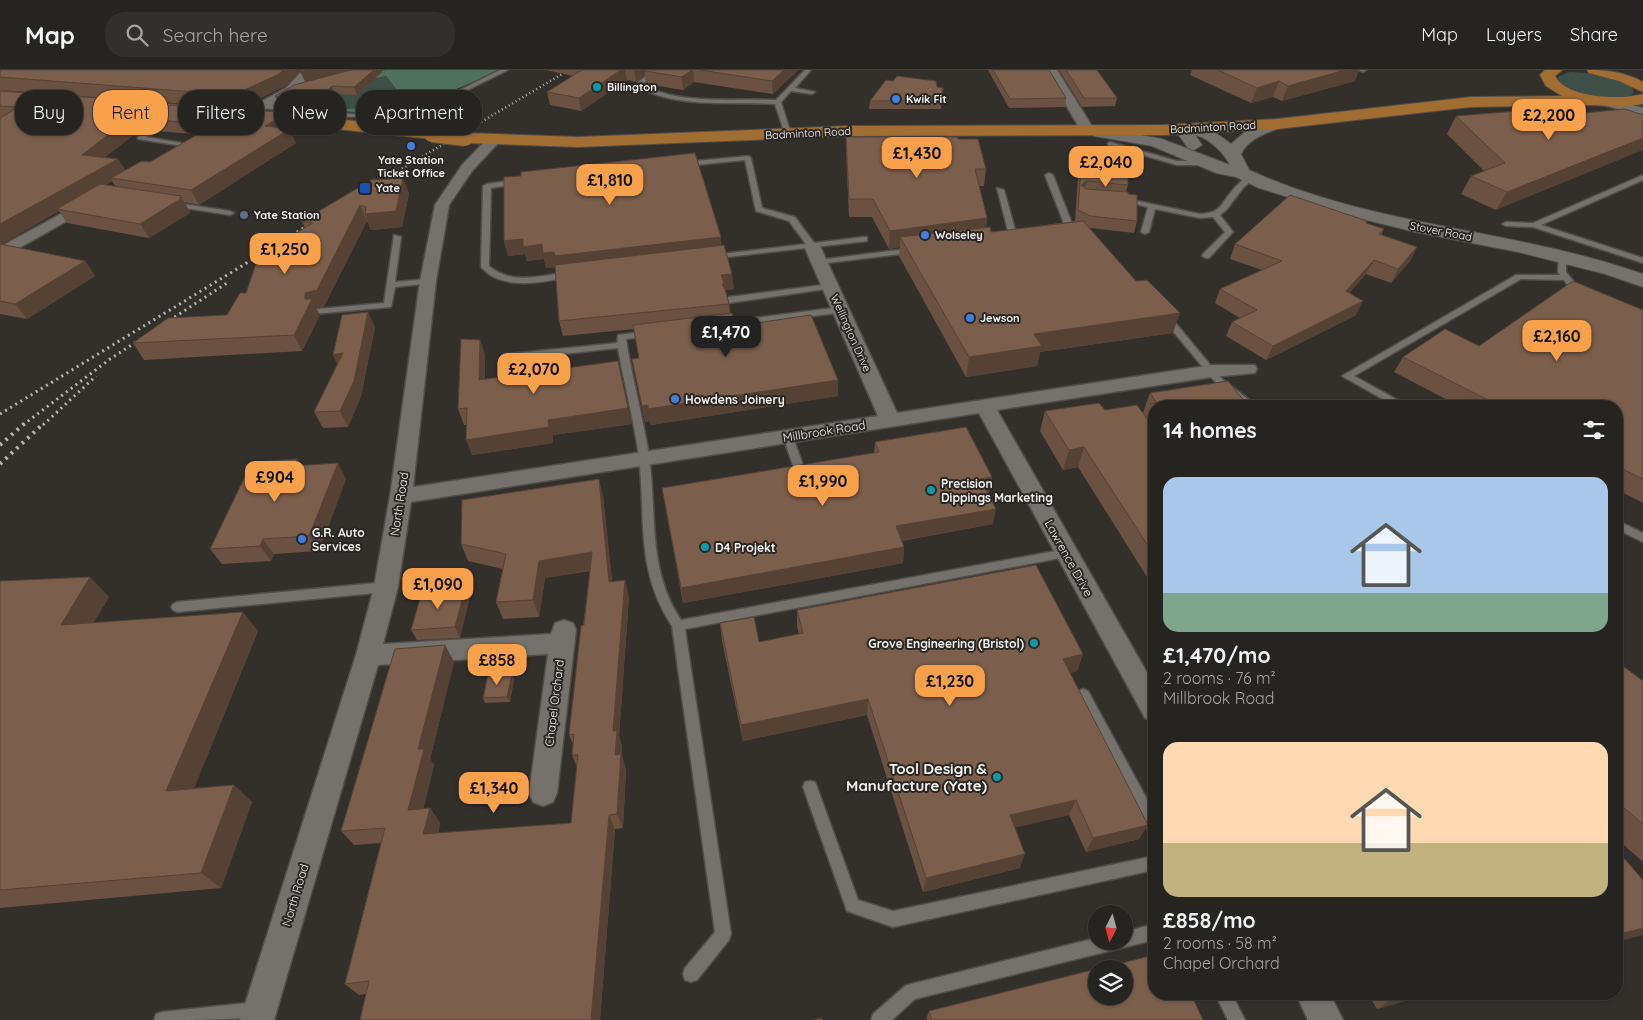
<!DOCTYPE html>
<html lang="en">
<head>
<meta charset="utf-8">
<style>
	body { margin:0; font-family:Quicksand,sans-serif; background:#32302e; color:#f1f3f6; height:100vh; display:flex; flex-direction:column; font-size:19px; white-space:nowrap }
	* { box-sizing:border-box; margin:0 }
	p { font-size:16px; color:#a4a4a5 }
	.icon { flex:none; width:28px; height:28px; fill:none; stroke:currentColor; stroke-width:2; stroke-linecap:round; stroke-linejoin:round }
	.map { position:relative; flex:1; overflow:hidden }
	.sheet { position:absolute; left:1148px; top:330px; width:475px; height:600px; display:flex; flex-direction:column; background:#262421; border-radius:20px; box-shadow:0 1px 4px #0004,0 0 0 1px #42413f }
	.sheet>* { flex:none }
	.guide { position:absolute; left:15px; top:20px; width:475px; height:45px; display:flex; gap:10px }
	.needle { width:32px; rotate:186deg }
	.tools { position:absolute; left:1088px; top:835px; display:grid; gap:10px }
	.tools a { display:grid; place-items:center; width:45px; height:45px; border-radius:50%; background:#262421; box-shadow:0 1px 4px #0004,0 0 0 1px #42413f; font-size:25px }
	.price { position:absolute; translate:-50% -42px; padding:0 11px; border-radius:10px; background:#f8a14a; color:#111; font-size:16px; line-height:32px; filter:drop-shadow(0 1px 2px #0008) }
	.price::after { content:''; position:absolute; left:50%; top:30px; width:15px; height:11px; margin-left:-8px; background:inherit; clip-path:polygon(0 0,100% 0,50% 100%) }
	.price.current { background:#222; color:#fff }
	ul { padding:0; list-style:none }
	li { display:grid; align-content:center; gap:10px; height:265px; padding:0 15px }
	li span { display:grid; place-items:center; height:155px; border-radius:15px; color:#555 }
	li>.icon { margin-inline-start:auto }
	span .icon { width:90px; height:90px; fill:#fffc; stroke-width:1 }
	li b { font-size:21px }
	h2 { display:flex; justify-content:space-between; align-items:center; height:60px; padding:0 15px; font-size:21px }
	.pill { padding:0 18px; border-radius:20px; background:#262421; box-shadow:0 1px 4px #0004,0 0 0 1px #42413f; font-size:18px; line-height:45px }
	.pill.current { background:#f8a14a; color:#111 }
	header { display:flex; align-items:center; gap:30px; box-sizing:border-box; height:70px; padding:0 25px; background:#262421; border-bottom:1px solid #42413f }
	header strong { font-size:24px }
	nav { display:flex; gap:28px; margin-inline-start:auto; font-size:18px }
	.search { width:350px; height:45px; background:#32302e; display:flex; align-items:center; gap:12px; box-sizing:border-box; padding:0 18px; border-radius:20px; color:#a4a4a5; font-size:19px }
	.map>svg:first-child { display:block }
	.green { fill:#3d4f46 }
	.forest { fill:#4f705f }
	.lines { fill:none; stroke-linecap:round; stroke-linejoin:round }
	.service-casing { stroke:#504d4a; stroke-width:3 }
	.minor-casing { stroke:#504d4a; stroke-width:3 }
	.secondary-casing { stroke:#504d4a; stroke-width:2 }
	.primary-casing { stroke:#504d4a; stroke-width:2 }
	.service { fill:#75716d; fill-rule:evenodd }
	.minor { fill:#75716d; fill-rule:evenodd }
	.secondary { fill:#75716d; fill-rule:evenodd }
	.primary { fill:#a16d33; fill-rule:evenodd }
	.rail-far2 { stroke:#b5b2af; stroke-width:2.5; stroke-dasharray:1 3; stroke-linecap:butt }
	.rail-far1 { stroke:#b5b2af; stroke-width:3; stroke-dasharray:2 4; stroke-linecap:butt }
	.rail { stroke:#b5b2af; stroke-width:4; stroke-dasharray:2.5 5; stroke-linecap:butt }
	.primary-bridge-casing { stroke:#504d4a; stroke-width:18; stroke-linecap:butt }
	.primary-bridge { stroke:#a16d33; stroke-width:16 }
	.wall { fill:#6a5141; fill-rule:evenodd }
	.shaded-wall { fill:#564235 }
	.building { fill:#7b5e4c; stroke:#564235 }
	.culture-dot { fill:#0f9aa8; stroke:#292623; stroke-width:2 }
	.shop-dot { fill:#3f7fe0; stroke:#292623; stroke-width:2 }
	.transit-dot { fill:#1a4fb4; stroke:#292623; stroke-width:2 }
	.service-dot { fill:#5c6f8a; stroke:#292623; stroke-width:2 }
	.labels { text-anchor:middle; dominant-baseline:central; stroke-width:4; stroke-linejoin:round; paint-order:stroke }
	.far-poi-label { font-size:11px; font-weight:bold; fill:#f6f4f1; stroke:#292623; text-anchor:start }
	.far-street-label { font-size:11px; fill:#f6f4f1; stroke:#292623 }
	.poi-label { font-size:12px; font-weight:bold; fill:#f6f4f1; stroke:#292623; text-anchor:start }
	.street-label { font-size:12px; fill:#f6f4f1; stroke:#292623 }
	.near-poi-label { font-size:15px; font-weight:bold; fill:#f6f4f1; stroke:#292623; text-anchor:end }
</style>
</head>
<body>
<header>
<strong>Map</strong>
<div class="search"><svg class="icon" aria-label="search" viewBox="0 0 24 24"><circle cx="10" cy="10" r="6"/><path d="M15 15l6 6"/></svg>Search here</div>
<nav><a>Map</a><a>Layers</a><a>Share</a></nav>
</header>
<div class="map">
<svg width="1643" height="950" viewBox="0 0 1643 950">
	<rect width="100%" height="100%" fill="#33302c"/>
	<path class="green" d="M1569 2C1583 2 1632 6 1634 23 1617 35 1574 24 1559 11L1558 7Z
		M386 6 400 24C375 41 346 39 317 38L320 30 347 14Z"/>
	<path class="forest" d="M387 0H498C459 19 420 36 376 42 361 44 345 41 330 40L371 37 400 24 386 6 344 15 377 1Z"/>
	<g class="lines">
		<defs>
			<path id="service" d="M500 0H508L441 33 396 46 346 47 260 38 257 36 260 34C309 38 360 51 409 40 441 32 471 14 500 0Z
				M654 0H661L644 13 645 16C682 35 736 28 776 30L805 0H811L795 18 815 22 812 24 791 21 781 32 791 64 788 66 785 64 775 34C732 31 680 39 640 18L638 12Z
				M1359 0H1366L1363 2Z
				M165 47 167 48V50L146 67 187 74 190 76 189 77 138 69V67Z
				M1110 72 1177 91H1206L1209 93 1206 95H1177L1108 75V73Z
				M748 86 751 88 762 138 795 147 814 173 864 167H867V171L710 189V185H713L806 174 789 151 756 141 745 90 685 96 682 94 685 92Z
				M1049 103 1053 105 1071 151 1070 161 1060 165 1056 163 1063 158V151L1045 105Z
				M1643 105V110L1541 155 1643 188V193L1533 157 1506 156 1502 154 1506 152 1533 153Z
				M1247 106 1254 108 1243 118 1227 139 1220 145 1233 162 1209 188H1206L1202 186 1203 184 1225 162 1213 147 1200 148 1155 139 1149 162 1145 164 1141 162 1148 137 1119 130 1123 128 1200 144C1221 143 1220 135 1232 121 1236 115 1242 111 1247 106Z
				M520 109H523V113L491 118 489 196C512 216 543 205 570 202H573V206C544 212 503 222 481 197L483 116 487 114Z
				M997 118 1004 120 1017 167 1016 169 1007 170 1003 168 1009 165Z
				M169 132 230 141 234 143 230 145 172 136 168 134Z
				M394 165 401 167 395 212 428 209 432 211 431 213 395 217 391 237 314 244V240L317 239 384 233Z
				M914 178H917V182L819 194 815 192 819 190Z
				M1559 184 1566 186V202L1574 212 1573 214H1567L1564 210 1521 209 1354 306 1405 334 1407 336H1395L1342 306 1516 205H1560L1558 202Z
				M830 214 834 216 833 218 729 233 725 230 729 227Z
				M841 237 845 240 844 242 722 258 718 255 722 252Z
				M1165 243 1168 244 1222 309 1257 336H1246L1216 313 1162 248V244Z
				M649 261 652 262V266L626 269C632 308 643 347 649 386 657 442 647 500 681 550L1066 479 1070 480 1072 483 1070 486 1066 487 685 559 731 864 729 870 697 910 691 912 685 910 683 904 685 898 715 862 672 556C635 500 646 449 639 387 634 350 624 314 618 278L507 290 502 287 507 284 617 273 618 265Z
				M788 364 793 367 804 398 803 401 799 402 794 398 783 367Z
				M1616 450 1643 463V472L1616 459Z
				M386 512 390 514 392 517 390 520 386 522 177 542 173 540 171 537 173 534 177 532Z
				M1083 619 1088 621 1154 742V764L1149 762 1078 629 1077 625 1078 621Z
				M810 711 815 712 817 717 858 830 893 841 1154 786V800L893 857 847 841 803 717 805 712Z
				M1154 854V870L915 929 892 950H871L873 944 905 916 911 914 1096 868V871H1124V862Z
				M1215 924H1232L1245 950H1228Z
				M256 932 262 934 264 940 262 946C240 950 180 950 154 950L156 944 162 942Z"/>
			<path id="minor" d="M303 0H316L294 24 231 57H221L220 54 286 18Z
				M1045 0H1057L1095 61 1093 64H1083Z
				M1604 27 1643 38V46L1600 34 1598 31 1600 28Z
				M494 66 501 70 472 101 449 135 436 211 413 417 878 346 804 176 812 171 820 176 897 343 1212 295H1255L1257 299 1255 303 1212 307 997 340 1154 615V651L1145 648 979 343 411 432 398 517 383 574 551 564 555 553 564 550 573 553 576 560 557 723 553 732 543 736 533 732 529 723 548 584 378 595 274 950H240L356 585 374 517 390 426 420 211 435 135 462 95 489 67Z
				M90 128 97 132 95 135 0 189V177Z
				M1296 924H1330L1343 950H1308Z"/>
			<path id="secondary" d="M1277 49 1283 51 1285 54 1283 57C1267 63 1249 68 1241 84L1249 100C1373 157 1515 159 1643 204V217L1605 204 1518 182 1415 162 1342 144 1259 118 1236 107 1216 103 1152 76 1094 66 1086 61 1094 56 1162 69 1230 95C1224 83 1209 68 1195 65L1202 75 1194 80 1188 78 1178 64C1192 43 1216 63 1231 74L1246 61Z"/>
			<path id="primary" d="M1545 0H1562L1555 6C1567 29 1621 30 1643 24V34L1621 37 1594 35 1471 37 1277 59 1165 65 847 66 578 77 465 73 457 68 465 63 578 67 847 56 1165 55 1277 49 1471 27 1562 26 1546 16 1540 5Z
				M1587 0C1608 0 1624 2 1643 12V22L1619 11 1589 3Z
				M0 21 270 42 432 59 440 64 432 69 270 52 0 31Z"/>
		</defs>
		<use href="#service" class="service-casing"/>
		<use href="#minor" class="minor-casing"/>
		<use href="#secondary" class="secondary-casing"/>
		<use href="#primary" class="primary-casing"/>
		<use href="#service" class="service"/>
		<use href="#minor" class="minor"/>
		<use href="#secondary" class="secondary"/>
		<use href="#primary" class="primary"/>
		<path class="rail-far2" d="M371 117 569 0
			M310 155 316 151"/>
		<path class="rail-far1" d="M0 344 312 153
			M23 355 110 289 227 213
			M43 355 96 306"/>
		<path class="rail" d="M0 375 25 353
			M0 394 44 353"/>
		<defs>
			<path id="primary-bridge" d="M432 64 465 68"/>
		</defs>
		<use href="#primary-bridge" class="primary-bridge-casing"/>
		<use href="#primary-bridge" class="primary-bridge"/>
	</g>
	<path class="wall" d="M0 0H301L285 16 240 38 0 20Z
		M546 0H798L773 24 694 12 683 20 646 14 645 5 636 12 627 10 581 41 550 35 547 22 573 6Z
		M988 0H1049L1066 28 1065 37 1009 38Z
		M1059 0H1097L1117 28 1115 36 1082 37Z
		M1192 0H1359L1355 11 1282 31 1273 27 1251 33 1190 5Z
		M382 2 357 25 334 24 318 39 278 34 275 26 305 13Z
		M937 17 943 18 941 39H869L870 31Z
		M0 20 63 32H157L162 41 213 39 218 49 286 43 292 56 288 59 296 73 199 135 185 132 190 143 149 168 67 153 59 141 1 174 85 191 95 206 27 249 0 244ZM151 53 156 61 194 64 213 53 214 55 150 92 125 100 105 87 140 60ZM112 111 116 117 105 115Z
		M1584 43 1496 140 1461 124 1471 106 1484 101 1447 64 1456 46Z
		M846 67 958 69 986 99 984 116H979L987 148 986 157 991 162 1076 151H1075L1079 93 1082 82 1128 115 1126 122 1128 124 1137 151 1134 163 1090 158 1173 263 1040 282 1037 296 966 307 899 186 900 177 889 179 872 147H849L846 84Z
		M376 110 409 123 402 157 371 160 367 151 324 236 316 238 320 245 302 281 144 290 133 273 227 245 274 189 305 158 302 151Z
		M1366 153 1384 159 1381 165 1417 177 1410 191 1391 213 1366 204 1349 223 1356 245 1266 290 1226 266 1232 252 1240 248 1215 233 1220 219 1262 200 1230 189 1235 174Z
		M504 171 722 175 734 219 725 220 729 234 730 243 736 256 838 326 651 355 650 351 645 352 632 289 639 288 634 259 563 266 559 251 555 197 546 198 544 189 527 191 525 184 508 186Z
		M1643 240V433L1616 419V336H1459L1394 302 1403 287 1479 276Z
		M375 257 361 326 348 357 323 358 314 342 338 295 333 285Z
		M480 270 485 285V309L632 354 553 365V373L472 385 467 355H464L458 339Z
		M1150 323 1245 332 1243 336H1154V518L1078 397 1063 400 1040 361 1045 341 1105 340 1143 343Z
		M875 372 992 407 989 422 988 423 993 454 902 471 904 477 903 493 683 533 662 418 874 383Z
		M297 389 301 396 346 409 319 481 274 484 271 491 222 494 210 479Z
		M603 426 612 511 629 527 619 666 622 677V686L626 700 623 758 615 759 600 950H360L366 924 359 925 345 914 381 773 354 775 341 761 445 575 454 592 430 689 434 695 423 738H430L440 753 438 763 571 753 577 697 572 685 573 674 569 665 590 501 545 508 539 547 503 549 496 532 503 499 468 491 461 474Z
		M0 511 109 527 93 553 258 561 194 718 234 715 252 732 221 818 0 838Z
		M465 519 469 530 460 568 417 570 411 560Z
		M797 540 1083 584 1077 601 1070 603 1139 769 1086 782 1069 745 1015 757 1020 798 923 822 867 645 743 671 722 571 720 553 759 572 799 564 797 557Z
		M1616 591 1643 611V792L1616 768Z
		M512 604 514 609 510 632 485 633 483 628Z
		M1368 924H1430L1377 939Z
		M929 941 1203 950H926Z"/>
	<path class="shaded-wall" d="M283 0H301L285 16 240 38 234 25Z
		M306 0H360L306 14 300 1Z
		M374 0H381L382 2 357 25 354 17Z
		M621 0H625L627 10 581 41 579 28Z
		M634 0H651L645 1V5L636 12Z
		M692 0H693L694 12 683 20 682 7Z
		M784 0H798L773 24 772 11Z
		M1345 0H1359L1355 11 1282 31 1288 16Z
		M1279 11 1273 27 1251 33 1257 18Z
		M332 16 334 24 318 39 315 31Z
		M59 25 66 38 43 66 34 52 33 47Z
		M157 32 164 46 150 50 151 53 140 60 91 98 82 85 132 46Z
		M213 39 219 50 213 52V53L194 64 189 52Z
		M286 43 292 56 271 69 265 56Z
		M290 59 296 73 199 135 191 120Z
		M1643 68V80L1496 140 1507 122Z
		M118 89 127 102 111 108 112 111 62 139H57L59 141 0 175V154Z
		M403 108 409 123 402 157 371 160 365 144Z
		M1087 111 1084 122 1081 115Z
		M181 126 190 143 149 168 140 154Z
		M360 135 367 151 324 236 316 238 320 245 302 281 294 265 305 223Z
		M987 148 985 166 900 167V177L889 179 890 161Z
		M721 167 722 182 546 198 544 189 527 191 525 184 508 186 504 171 523 169 542 174Z
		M1417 177 1410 191 1391 213 1398 199Z
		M1374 190 1366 204 1338 236 1346 221Z
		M85 191 95 206 27 249 15 234Z
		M732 204 734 219 724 220 723 230 721 205Z
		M1363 231 1356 245 1266 290 1273 276Z
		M368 242 375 257 361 326 348 357 340 341Z
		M1180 243 1173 263 1040 282 1037 296 966 307 969 287 1034 264Z
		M480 270 485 285V326L479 310Z
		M343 283 340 300 333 285Z
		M838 310V326L651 355 650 351 645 352 642 336Z
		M1245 332 1243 336H1218Z
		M628 338 632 354 553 365V373L472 385 466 370 548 350Z
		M1084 377 1078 397 1063 400 1069 380Z
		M297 389 306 405 294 396Z
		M338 393 346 409 319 481 309 466Z
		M992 407 989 422 977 424 980 409Z
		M599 409 603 426 614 529 609 512Z
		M996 439 993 454 894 472 896 456Z
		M263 469 274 484 271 491 260 476Z
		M904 477 903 493 683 533 681 518Z
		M592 482 597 499 545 508 539 547 533 530 539 491Z
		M90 507 109 527 81 574 61 555Z
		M625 510 629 527 619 666 622 677V686L626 700 623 758 617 744 615 685 613 661Z
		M465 519 469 530 460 568 455 557Z
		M243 542 258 561 186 738 166 721Z
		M445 575 454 592 430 689 434 695 420 754 408 740 418 679Z
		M1083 584 1077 601 1057 606 1063 589Z
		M512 604 514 609 510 632 507 627Z
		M868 629 867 645 743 671 741 655Z
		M234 715 252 732 221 818 201 803Z
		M1076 730 1069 745 1005 760 1010 745Z
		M430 738 440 753 434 778 423 764Z
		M609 745 615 759 600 950H591Z
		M1148 755 1139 769 1086 782 1093 768Z
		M1025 784 1020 798 923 822 926 808Z
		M1643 858V865L1616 872V865Z
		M1405 924H1430L1377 939 1397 926Z"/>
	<path class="building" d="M0 0H283L279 4 234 25 0 7Z
		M351 0H374L354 17 332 16 315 31 275 26 294 15Z
		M582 0H621L579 28 547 22Z
		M646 0H692L682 7 645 1Z
		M700 0H784L772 11Z
		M993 0H1049L1066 28 1010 29Z
		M1066 0H1097L1117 28H1084Z
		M1218 0H1345L1288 16 1279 11 1257 18Z
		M897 6 936 11 937 17 943 18 942 30 870 31 886 10 893 11Z
		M0 21 59 25 33 47 34 52H40L69 26 157 32 132 46 82 85 118 89 0 154V48L18 37 0 36Z
		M170 35 213 39 189 52 150 50Z
		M1566 37 1584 43 1625 39 1643 45V68L1507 122 1471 106 1505 93 1456 46Z
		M237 38 286 43 265 56 290 59 191 120 111 108 142 91 150 92 219 52H213Z
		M846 67H957L958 69H978L986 99H975L987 148 890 161 873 129H849Z
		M1082 82 1128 86V115L1087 111 1081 115 1086 119 1128 122V124L1137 125V151L1090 146 1078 140Z
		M695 83 721 167 555 186 554 182 543 183 542 174 523 177V169L504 171V107L521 106V102Z
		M375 108 373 110 403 108 396 141 365 144 366 137 360 135 317 220 305 223V229H312L294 265 133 273 168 248 227 245 240 223H246L257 191 274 189 279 173 313 153 302 151Z
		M100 114 181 126 179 128H182L140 154 57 139Z
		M1290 125 1367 151 1366 153 1384 159 1379 164 1417 177 1398 199 1374 190 1346 221 1363 231 1273 276 1232 252 1257 240 1220 219 1282 191 1235 174Z
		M1083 151 1136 211 1147 210 1180 243 1034 264 1042 276 969 287 900 167 990 157 991 162Z
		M0 174 85 191 15 234 0 231Z
		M724 175 732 204 721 205 724 213 722 215 725 219 729 234 559 251 555 195Z
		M1573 211 1643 240V409L1616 396V336H1500L1403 287 1445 259 1479 276Z
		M368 242 354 311 340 341 314 342 343 283 333 285 342 245Z
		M732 243 736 256 811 245 838 310 648 339V335L642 336 632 289 639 288 633 255Z
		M461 269 480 270 479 310 618 291 628 338 548 350 549 357 466 370 467 338 458 339Z
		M1228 311 1245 332 1219 336 1154 337 1150 334 1157 333 1150 323Z
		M1099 333 1105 340 1137 335 1154 358V485L1084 377 1069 380 1045 341Z
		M966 357 992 407 980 409 996 439 896 456 904 477 681 518 662 418 879 382 875 372Z
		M297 389 294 396 338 393 309 466 263 469 260 476 210 479 252 392Z
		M599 409 609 512 625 510 613 661H617L615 685 621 684 617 744 609 745 591 950H360L369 911 345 914 385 758 341 761 395 579 445 575 418 679H424L408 740 430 738 423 764 571 753 578 685H572L574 664 569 665 581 556 584 555 592 482 539 491 533 530 496 532 506 484 461 474 462 430Z
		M1036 495 1083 584 1063 589 1148 755 1093 768 1076 730 1010 745 1025 784 926 808 868 629 741 655 720 553 754 547 759 572 803 563 797 540Z
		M90 507 61 555 243 542 166 721 234 715 201 803 0 820V511Z
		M465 519 455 557 411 560 422 522Z
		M1616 591 1643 611V754L1616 731Z
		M512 604 507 627 483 628 488 605Z
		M1616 779 1643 810V858L1616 865Z
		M1154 885V924H1191L1203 950H932L929 941 1096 899V926H1124V899H1098Z
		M1396 924H1405L1397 926Z
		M822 948V950H813Z"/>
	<g class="culture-dot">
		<circle cx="597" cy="17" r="5"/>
		<circle cx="931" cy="420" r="5"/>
		<circle cx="705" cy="477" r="5"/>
		<circle cx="1034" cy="573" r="5"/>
		<circle cx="997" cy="707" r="5"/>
	</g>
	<g class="shop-dot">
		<circle cx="896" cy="29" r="5"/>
		<circle cx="411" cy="76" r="5"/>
		<circle cx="925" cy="165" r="5"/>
		<circle cx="970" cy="248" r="5"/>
		<circle cx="675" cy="329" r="5"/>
		<circle cx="302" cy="469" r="5"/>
	</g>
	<rect class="transit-dot" x="359" y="112" width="12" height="12" rx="2.5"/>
	<circle class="service-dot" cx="244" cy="145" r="5"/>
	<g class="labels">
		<g class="far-poi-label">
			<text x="607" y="17">Billington</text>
			<text x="906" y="29">Kwik Fit</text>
			<text x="411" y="90" text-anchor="middle">Yate Station<tspan x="411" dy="13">Ticket Office</tspan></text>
			<text x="376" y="118">Yate</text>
			<text x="254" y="145">Yate Station</text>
			<text x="935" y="165">Wolseley</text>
			<text x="980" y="248">Jewson</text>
		</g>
		<g class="far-street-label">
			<text transform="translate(1213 57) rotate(-3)">Badminton Road</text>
			<text transform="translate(808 63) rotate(-3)">Badminton Road</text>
			<text transform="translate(1441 161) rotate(11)">Stover Road</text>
			<text transform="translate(851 263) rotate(66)">Wellington Drive</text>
		</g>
		<g class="poi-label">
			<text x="685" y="329">Howdens Joinery</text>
			<text x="941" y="413">Precision<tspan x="941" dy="14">Dippings Marketing</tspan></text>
			<text x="312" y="462">G.R. Auto<tspan x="312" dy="14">Services</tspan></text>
			<text x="715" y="477">D4 Projekt</text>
			<text x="1024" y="573" text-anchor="end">Grove Engineering (Bristol)</text>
		</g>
		<g class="street-label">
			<text transform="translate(824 361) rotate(-9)">Millbrook Road</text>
			<text transform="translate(399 434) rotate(-81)">North Road</text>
			<text transform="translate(1069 488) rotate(61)">Lawrence Drive</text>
			<text transform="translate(554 633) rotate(-83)">Chapel Orchard</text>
			<text transform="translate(295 825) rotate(-73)">North Road</text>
		</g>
		<g class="near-poi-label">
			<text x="987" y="698">Tool Design &amp;<tspan x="987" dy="17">Manufacture (Yate)</tspan></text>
		</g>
	</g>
</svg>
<div class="tools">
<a><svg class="needle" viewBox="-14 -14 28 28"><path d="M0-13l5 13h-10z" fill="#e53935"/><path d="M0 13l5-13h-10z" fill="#a4a4a5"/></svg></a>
<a><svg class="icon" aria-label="layers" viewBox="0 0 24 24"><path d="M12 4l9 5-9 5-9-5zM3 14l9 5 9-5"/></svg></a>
</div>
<b class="price" style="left:1549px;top:71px">£2,200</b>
<b class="price" style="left:917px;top:109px">£1,430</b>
<b class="price" style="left:1106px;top:118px">£2,040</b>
<b class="price" style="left:610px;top:136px">£1,810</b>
<b class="price" style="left:285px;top:205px">£1,250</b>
<b class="price current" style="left:726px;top:288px">£1,470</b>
<b class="price" style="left:1557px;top:292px">£2,160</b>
<b class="price" style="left:534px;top:325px">£2,070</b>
<b class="price" style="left:275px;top:433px">£904</b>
<b class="price" style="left:823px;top:437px">£1,990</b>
<b class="price" style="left:438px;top:540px">£1,090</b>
<b class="price" style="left:497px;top:616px">£858</b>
<b class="price" style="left:950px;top:637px">£1,230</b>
<b class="price" style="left:494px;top:744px">£1,340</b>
<div class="guide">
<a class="pill">Buy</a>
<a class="pill current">Rent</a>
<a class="pill">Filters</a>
<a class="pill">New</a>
<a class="pill">Apartment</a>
</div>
<section class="sheet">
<h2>14 homes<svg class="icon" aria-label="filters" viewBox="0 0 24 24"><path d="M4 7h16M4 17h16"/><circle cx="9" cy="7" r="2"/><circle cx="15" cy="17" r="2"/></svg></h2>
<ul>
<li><span style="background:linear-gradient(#a9c7e8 75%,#7fa58c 0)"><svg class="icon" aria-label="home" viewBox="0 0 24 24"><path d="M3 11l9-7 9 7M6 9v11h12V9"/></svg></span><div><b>£1,470/mo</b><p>2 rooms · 76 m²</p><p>Millbrook Road</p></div></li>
<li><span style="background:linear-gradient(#ffd9b3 65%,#c2b280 0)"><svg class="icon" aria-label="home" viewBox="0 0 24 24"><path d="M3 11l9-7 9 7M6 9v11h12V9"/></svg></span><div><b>£858/mo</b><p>2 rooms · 58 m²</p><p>Chapel Orchard</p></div></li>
</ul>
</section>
</div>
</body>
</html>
